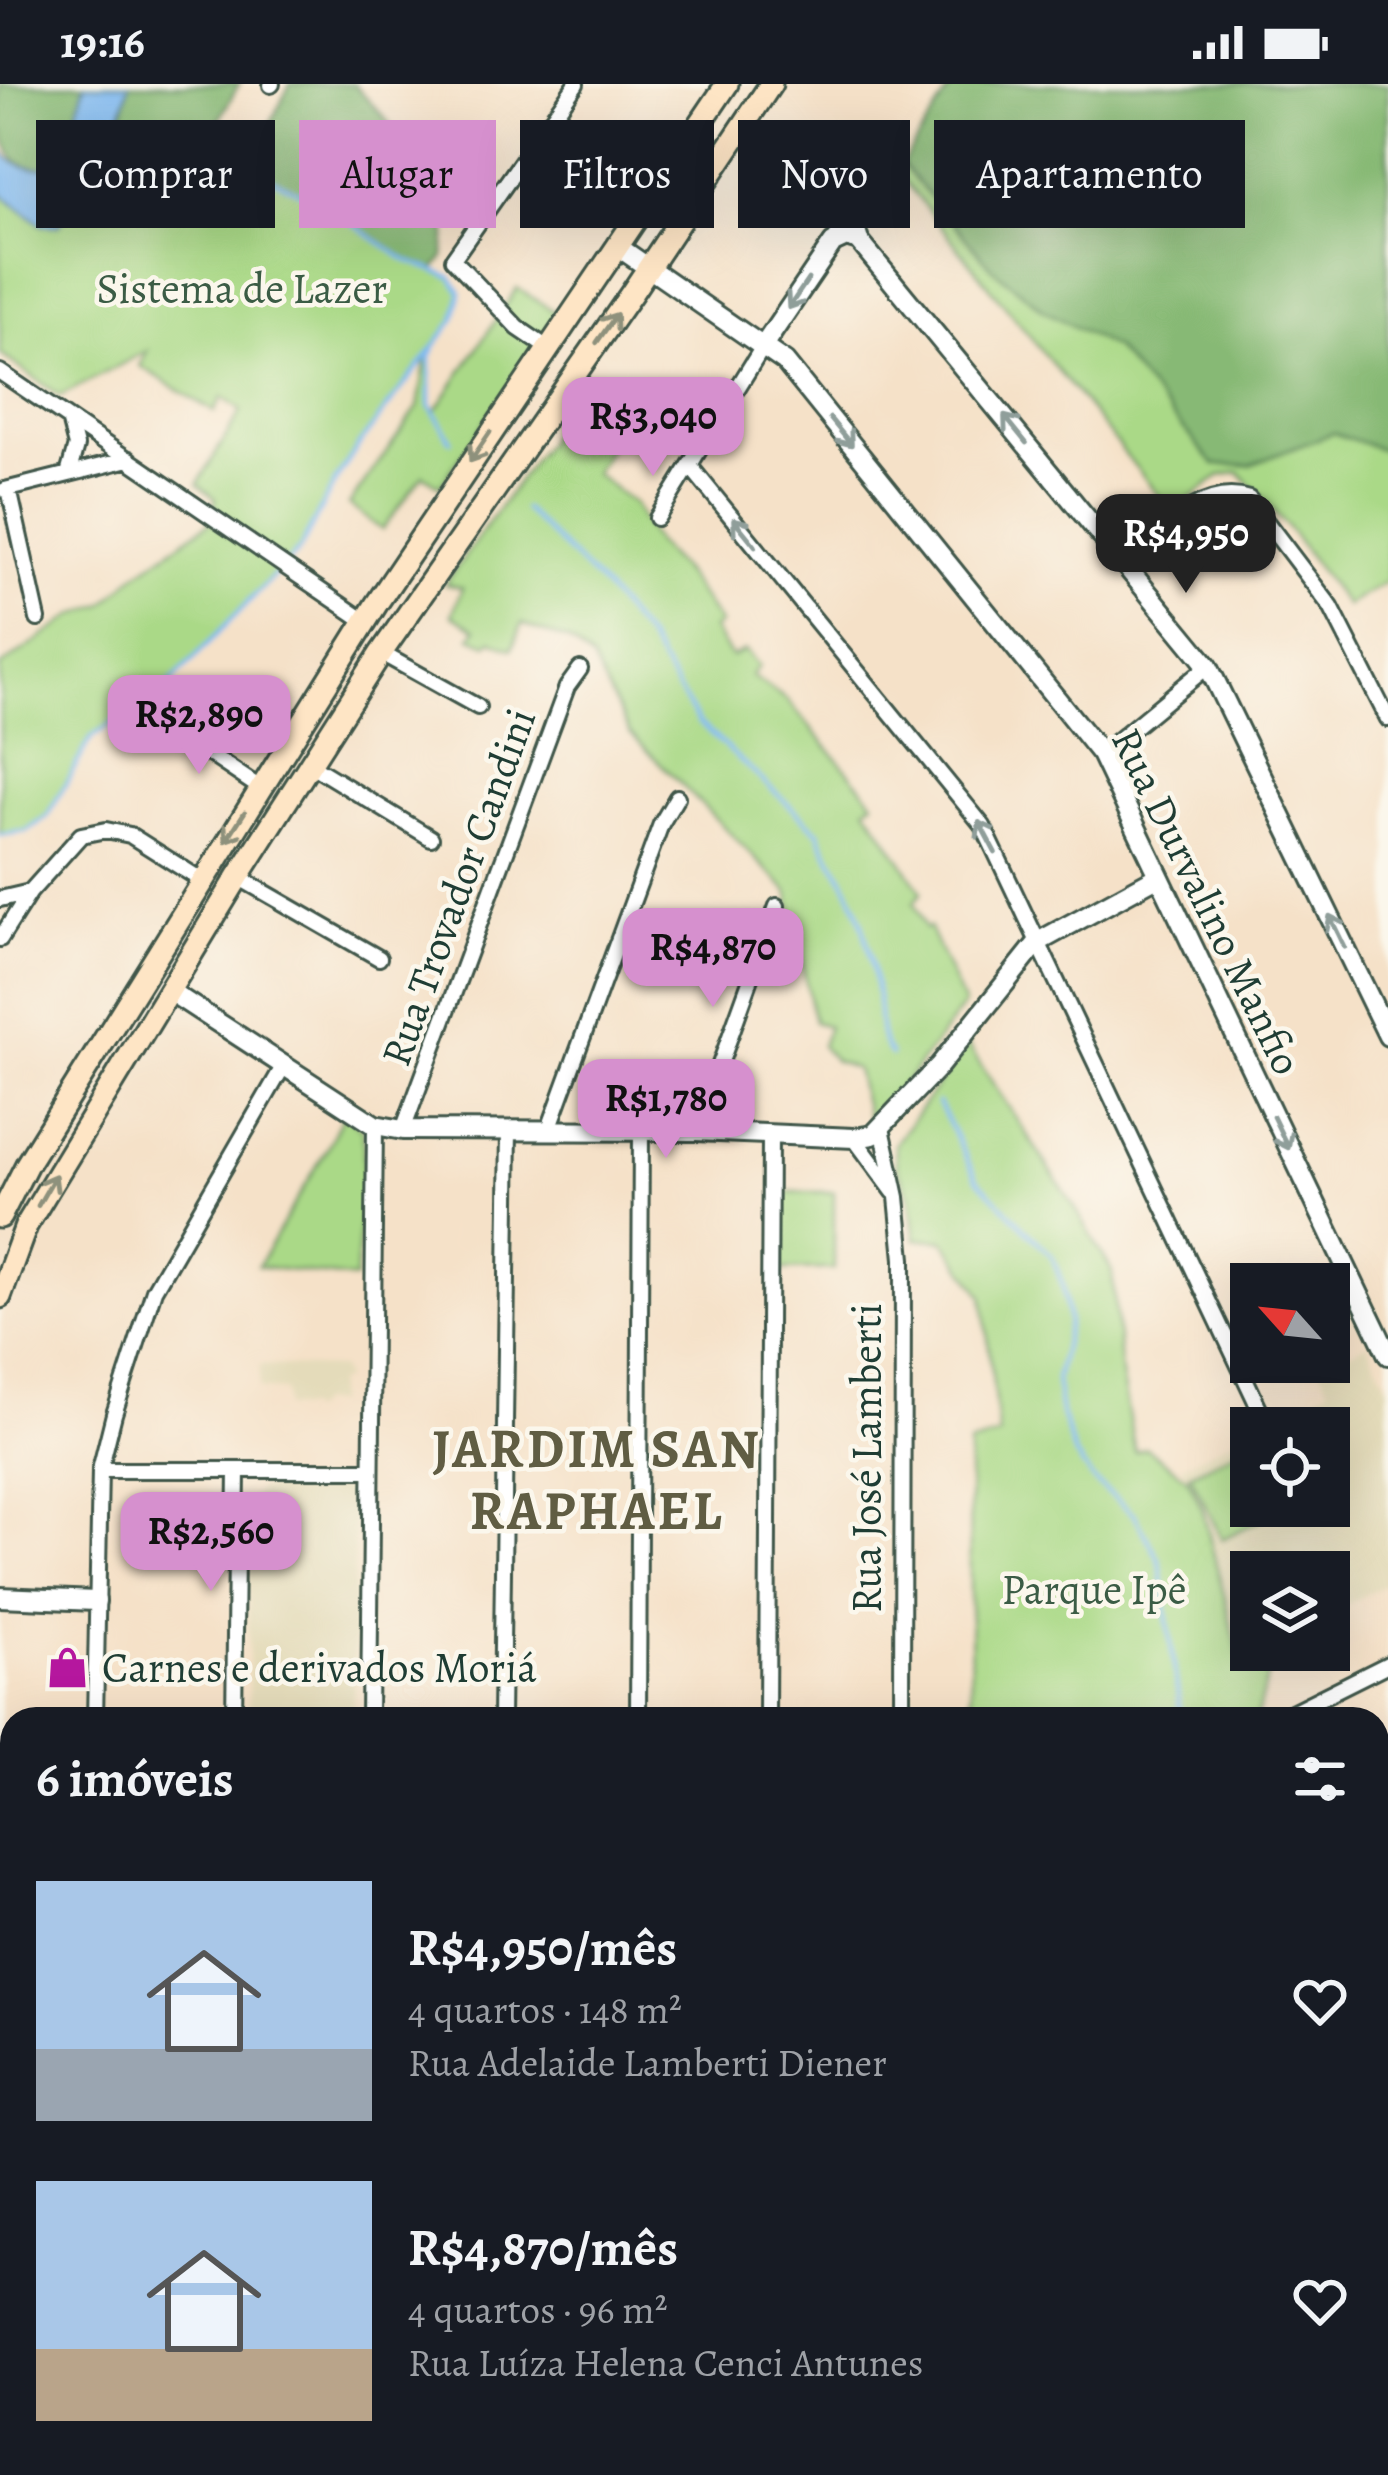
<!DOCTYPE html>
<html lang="pt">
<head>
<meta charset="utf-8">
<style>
	body { margin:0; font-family:Alegreya,serif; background:#242831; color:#f1f3f6; height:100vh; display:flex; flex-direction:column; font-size:45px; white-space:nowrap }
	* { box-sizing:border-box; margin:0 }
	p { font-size:39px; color:#9ea1a6 }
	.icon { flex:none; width:66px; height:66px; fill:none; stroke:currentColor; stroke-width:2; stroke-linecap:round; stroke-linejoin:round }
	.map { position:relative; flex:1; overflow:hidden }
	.details { position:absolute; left:0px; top:1623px; width:1389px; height:768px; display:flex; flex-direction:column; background:#171b24; border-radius:36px 36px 0 0; box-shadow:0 12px 48px #0002 }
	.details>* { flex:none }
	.guide { position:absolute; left:36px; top:36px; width:1317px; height:108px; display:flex; gap:24px }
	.needle { width:78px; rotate:297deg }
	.fabs { position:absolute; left:1230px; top:1179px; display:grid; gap:24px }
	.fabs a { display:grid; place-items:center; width:120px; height:120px; border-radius:0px; background:#171b24; box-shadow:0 12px 48px #0002; font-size:60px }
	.price { position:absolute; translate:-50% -102px; padding:0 27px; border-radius:24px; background:#d690ce; color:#111; font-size:39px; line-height:78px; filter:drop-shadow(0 3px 6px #0008) }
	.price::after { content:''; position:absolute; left:50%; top:72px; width:36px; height:27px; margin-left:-18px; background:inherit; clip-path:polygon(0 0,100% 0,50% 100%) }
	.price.current { background:#222; color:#fff }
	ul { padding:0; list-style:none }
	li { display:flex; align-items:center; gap:36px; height:300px; padding:0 36px }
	li span { display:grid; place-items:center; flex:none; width:336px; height:240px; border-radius:0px; color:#555 }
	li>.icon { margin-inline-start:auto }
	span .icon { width:144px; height:144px; fill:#fffc; stroke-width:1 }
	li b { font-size:51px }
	h2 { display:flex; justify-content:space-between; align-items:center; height:144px; padding:0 36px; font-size:51px }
	.tag { padding:0 42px; border-radius:0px; background:#171b24; box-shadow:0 12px 48px #0002; font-size:42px; line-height:108px }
	.tag.current { background:#d690ce; color:#111 }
	.status { display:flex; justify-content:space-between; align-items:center; height:84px; padding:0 60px; background:#171b24; direction:ltr }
	.status svg { height:33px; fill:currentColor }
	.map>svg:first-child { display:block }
	.built { fill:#e4dbba }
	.green { fill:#aad987; stroke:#648b5e; stroke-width:3 }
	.forest { fill:#87b974; stroke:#537b54; stroke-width:3 }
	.water { fill:#80baf1; stroke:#507c92; stroke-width:3 }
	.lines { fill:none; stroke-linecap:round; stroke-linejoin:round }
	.stream { stroke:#80baf1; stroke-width:4.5 }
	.minor-casing { stroke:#3f564a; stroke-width:20 }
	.tertiary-casing { stroke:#3f564a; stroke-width:24 }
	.secondary-casing { stroke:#3f564a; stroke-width:27 }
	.minor { stroke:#fff; stroke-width:14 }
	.tertiary { stroke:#fff; stroke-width:18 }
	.secondary { stroke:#fee5c5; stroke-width:21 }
	.oneway { stroke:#8f9e9a }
	.oneway2 { stroke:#8e917c }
	.labels { text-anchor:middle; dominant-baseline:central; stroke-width:9; stroke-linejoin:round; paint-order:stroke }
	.park-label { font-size:42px; fill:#3b5c45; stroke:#fbf7ec }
	.street-label { font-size:42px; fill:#1f3d34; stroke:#fbf7ec }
	.poi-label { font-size:42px; fill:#1f3d34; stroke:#fbf7ec; text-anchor:start }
	.district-label { font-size:54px; font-weight:bold; letter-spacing:3px; fill:#605d43; stroke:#fbf7ec }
</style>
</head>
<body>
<div class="status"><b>19:16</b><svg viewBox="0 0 49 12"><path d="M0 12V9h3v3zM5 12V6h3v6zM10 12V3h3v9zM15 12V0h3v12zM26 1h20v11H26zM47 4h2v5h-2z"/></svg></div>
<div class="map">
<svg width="1388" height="2391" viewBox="0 0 1388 2391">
	<rect width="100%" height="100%" fill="#fbf7ec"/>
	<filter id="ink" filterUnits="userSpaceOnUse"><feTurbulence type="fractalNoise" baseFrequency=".00833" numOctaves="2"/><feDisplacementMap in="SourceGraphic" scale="24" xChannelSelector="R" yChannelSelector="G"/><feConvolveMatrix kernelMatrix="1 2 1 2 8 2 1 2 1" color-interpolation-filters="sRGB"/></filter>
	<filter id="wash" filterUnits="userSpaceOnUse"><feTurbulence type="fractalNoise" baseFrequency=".004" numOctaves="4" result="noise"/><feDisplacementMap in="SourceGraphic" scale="48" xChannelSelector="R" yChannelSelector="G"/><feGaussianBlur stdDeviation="2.7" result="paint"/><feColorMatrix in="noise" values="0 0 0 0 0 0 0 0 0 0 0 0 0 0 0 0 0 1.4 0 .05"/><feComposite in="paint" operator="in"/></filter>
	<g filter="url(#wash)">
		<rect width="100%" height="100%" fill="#f5e1c8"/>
		<path class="built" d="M1367 1259 1388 1302V1499L1329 1529V1488H1251V1566H1259L1240 1576 1215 1466 1182 1382 1251 1346V1422H1329V1344H1255L1329 1305 1320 1284Z
			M260 1281 340 1284 344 1296 336 1299 335 1319H318L309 1328 306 1324H285V1307L259 1305Z
			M260 1404H341L354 1411V1635H248L249 1417Z"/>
		<path class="green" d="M108 63 229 73 321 119 406 176 451 193 461 208 455 235 361 358 336 396 300 465 168 601 92 653 47 733 27 747 0 751V583L73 532 105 520 135 491 210 438 216 415 198 400 241 327 222 313 214 328 140 282 147 267 60 312 0 270V108L84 107Z
			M902 80 992 183 1045 227 1114 264 1215 380 1250 381 1333 348 1385 366 1388 373V496L1346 522 1288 444 1239 388 1220 392 1172 428 897 88Z
			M517 204 560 231 440 402 423 391 382 446 349 421 418 323 426 275 430 272V321L435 328Z
			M566 330 611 360 594 389 633 419 654 457 685 490 720 540 713 545 731 573 745 567 759 582 751 592 787 616 874 717 866 723 922 808 914 819 925 845 929 843 964 921 907 997 868 1037 856 985 835 977 821 962 828 942 814 938 797 854 790 848 793 830 788 807 630 649 592 576 569 557 522 540 512 565 492 556 487 560 471 553 476 545 452 531 462 504 445 500Z
			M967 960 1074 1122 1112 1187 1121 1290 1135 1368 1146 1364 1188 1394 1202 1424 1240 1575 1260 1566H1274L1256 1635H971L969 1361 999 1352 983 1212 944 1156 916 1155 911 1114 896 1081 895 1060Z
			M344 1028 363 1047 364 1089 355 1195 258 1182 328 1063Z
			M778 1108H834V1185L778 1186Z
			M1239 1365 1251 1389V1422H1268L1272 1430 1222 1455 1190 1390Z
			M1377 2009 1388 2039V2292L1377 2291Z
			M1388 2319V2391H1266L1275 2379H1377V2320Z"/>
		<path class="forest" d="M0 0H85L70 53 51 82C0 92 0 43 0 0Z
			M129 0H239L216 42 258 65 290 0H354L391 41 447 147 444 173 434 186 406 176 321 119 229 73 108 63 121 39Z
			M953 0H1388V373L1384 366 1333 349 1250 381H1215L1114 264 1045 227 992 184 902 80Z"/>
		<path class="water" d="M85 0H129C117 56 92 97 58 142L42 141 0 109V67C18 83 28 86 51 82L70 53Z"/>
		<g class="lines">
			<path class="stream" d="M433 267 430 272V321L451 357
				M524 425 604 504 646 554 698 638 819 748C825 768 836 780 845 798 863 831 873 880 878 918 881 940 877 952 891 971
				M0 751 27 747 47 733 92 653 168 601 300 465 336 396 361 358 455 235 461 208 451 193 406 176 321 119 229 73 106 63
				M938 1019 977 1095 1052 1172 1063 1202 1068 1238 1056 1296 1061 1329 1074 1369 1093 1396 1135 1431 1160 1477 1181 1635
				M1358 2379 1365 2391
				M1314 2391 1320 2379"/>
		</g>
	</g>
	<g filter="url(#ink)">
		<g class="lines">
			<defs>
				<path id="minor" d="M271 1 272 0
					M834 157 879 86
					M549 265 518 244 453 175 576 0
					M0 288 365 537
					M69 335 76 362 69 387
					M690 382 983 742 1260 1326
					M9 405 38 535
					M5 406 129 375
					M657 434 764 261
					M1125 479C1159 450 1201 399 1249 415L1331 523 1388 635
					M381 569 478 623
					M165 640 260 704
					M1101 670 1208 582
					M311 681 431 754
					M238 793 379 874
					M0 815 30 808
					M0 855 30 808 81 751 106 746 130 751 201 796
					M882 1044 897 1113 903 1175 902 1635
					M549 1045 661 740 677 713
					M403 1046 567 603 580 585
					M696 1047 777 822
					M854 1054 894 1108
					M100 1386H371
					M95 1635 100 1386 114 1330 154 1206 284 981
					M234 1635 237 1386
					M369 1635 375 1041
					M501 1635 509 1045
					M638 1635 641 1046
					M767 1635 770 1050
					M1278 1635 1388 1580
					M1377 1719 1388 1714
					M1377 1853 1388 1847
					M0 2099H12
					M1377 2303 1388 2304
					M85 2391V2379
					M228 2391V2379
					M363 2391V2379
					M498 2391V2379
					M635 2391V2379
					M767 2391V2379
					M899 2391 900 2379
					M1036 2391V2379"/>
				<path id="tertiary" d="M851 130 859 157 1208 582 1388 952
					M617 162 785 278 1101 670 1388 1271
					M764 261 833 159 846 153 859 157
					M168 906 375 1041 403 1046 696 1047 854 1054 873 1051 939 982 1038 858 1157 793
					M0 1513 96 1517"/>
				<path id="secondary" d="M0 1133 27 1080 377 519 727 0
					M0 1213 26 1142 238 793 381 569 631 210 771 0"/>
			</defs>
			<use href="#minor" class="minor-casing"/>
			<use href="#tertiary" class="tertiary-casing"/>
			<use href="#secondary" class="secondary-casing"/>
			<use href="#minor" class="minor"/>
			<use href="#tertiary" class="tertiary"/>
			<use href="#secondary" class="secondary"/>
		</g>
		<defs><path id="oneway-shaft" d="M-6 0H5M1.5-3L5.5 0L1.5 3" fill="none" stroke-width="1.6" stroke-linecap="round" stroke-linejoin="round" transform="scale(3)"/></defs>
		<g class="oneway">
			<use href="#oneway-shaft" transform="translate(798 210) rotate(124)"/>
			<use href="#oneway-shaft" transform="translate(1015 345) rotate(-129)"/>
			<use href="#oneway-shaft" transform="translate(841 348) rotate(51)"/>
			<use href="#oneway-shaft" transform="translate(744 448) rotate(-129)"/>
			<use href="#oneway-shaft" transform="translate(987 753) rotate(-118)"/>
			<use href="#oneway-shaft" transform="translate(1337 847) rotate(-116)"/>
			<use href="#oneway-shaft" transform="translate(1281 1049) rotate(64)"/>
		</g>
		<g class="oneway2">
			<use href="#oneway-shaft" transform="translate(607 244) rotate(-55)"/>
			<use href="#oneway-shaft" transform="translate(480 363) rotate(124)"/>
			<use href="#oneway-shaft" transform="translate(235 743) rotate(123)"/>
			<use href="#oneway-shaft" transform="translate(47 1106) rotate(-60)"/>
		</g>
	</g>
	<defs>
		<symbol id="shop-bare" viewBox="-9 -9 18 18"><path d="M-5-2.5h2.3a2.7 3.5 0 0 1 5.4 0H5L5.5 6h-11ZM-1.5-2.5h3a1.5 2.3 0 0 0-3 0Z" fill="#b5179e" stroke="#fbf7ec" stroke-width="2.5" paint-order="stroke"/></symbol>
	</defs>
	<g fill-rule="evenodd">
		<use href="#shop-bare" x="38" y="1554" width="59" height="59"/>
	</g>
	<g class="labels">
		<g class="park-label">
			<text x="242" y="204">Sistema de Lazer</text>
			<text x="1094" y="1505">Parque Ipê</text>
		</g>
		<g class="street-label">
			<text transform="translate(458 803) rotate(-70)">Rua Trovador Candini</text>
			<text transform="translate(1207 817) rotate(64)">Rua Durvalino Manfio</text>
			<text transform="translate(866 1374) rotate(-90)">Rua José Lamberti</text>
		</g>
		<g class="poi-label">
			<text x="102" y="1583">Carnes e derivados Moriá</text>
		</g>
		<g class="district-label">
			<text x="597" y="1365">JARDIM SAN<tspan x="597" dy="62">RAPHAEL</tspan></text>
		</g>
	</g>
</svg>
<div class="fabs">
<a><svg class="needle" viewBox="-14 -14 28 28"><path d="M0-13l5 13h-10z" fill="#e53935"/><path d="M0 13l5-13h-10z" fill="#9ea1a6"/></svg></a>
<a><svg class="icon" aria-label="locate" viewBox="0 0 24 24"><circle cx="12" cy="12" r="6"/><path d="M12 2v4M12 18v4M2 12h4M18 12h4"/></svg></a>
<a><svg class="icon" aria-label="layers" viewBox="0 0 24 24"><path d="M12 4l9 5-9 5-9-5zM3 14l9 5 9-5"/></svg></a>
</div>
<b class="price" style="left:653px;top:395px">R$3,040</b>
<b class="price current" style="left:1186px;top:512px">R$4,950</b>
<b class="price" style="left:199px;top:693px">R$2,890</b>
<b class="price" style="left:713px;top:926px">R$4,870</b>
<b class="price" style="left:666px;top:1077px">R$1,780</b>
<b class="price" style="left:211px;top:1510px">R$2,560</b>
<div class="guide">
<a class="tag">Comprar</a>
<a class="tag current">Alugar</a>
<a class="tag">Filtros</a>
<a class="tag">Novo</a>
<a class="tag">Apartamento</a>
</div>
<section class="details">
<h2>6 imóveis<svg class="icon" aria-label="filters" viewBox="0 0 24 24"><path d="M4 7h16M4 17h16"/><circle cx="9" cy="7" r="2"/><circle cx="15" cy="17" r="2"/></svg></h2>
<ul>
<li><span style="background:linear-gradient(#a9c7e8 70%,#9aa5b1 0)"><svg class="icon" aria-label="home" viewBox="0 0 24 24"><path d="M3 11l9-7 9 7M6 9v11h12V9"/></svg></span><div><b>R$4,950/mês</b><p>4 quartos · 148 m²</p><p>Rua Adelaide Lamberti Diener</p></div><svg class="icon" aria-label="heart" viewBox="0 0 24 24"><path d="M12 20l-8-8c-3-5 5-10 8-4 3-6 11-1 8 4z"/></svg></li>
<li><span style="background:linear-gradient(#a9c7e8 70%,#b9a48a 0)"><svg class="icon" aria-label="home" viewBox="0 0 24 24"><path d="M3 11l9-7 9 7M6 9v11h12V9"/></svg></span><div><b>R$4,870/mês</b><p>4 quartos · 96 m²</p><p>Rua Luíza Helena Cenci Antunes</p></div><svg class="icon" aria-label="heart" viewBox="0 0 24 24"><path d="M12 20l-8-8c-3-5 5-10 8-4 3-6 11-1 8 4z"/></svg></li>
</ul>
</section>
</div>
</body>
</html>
